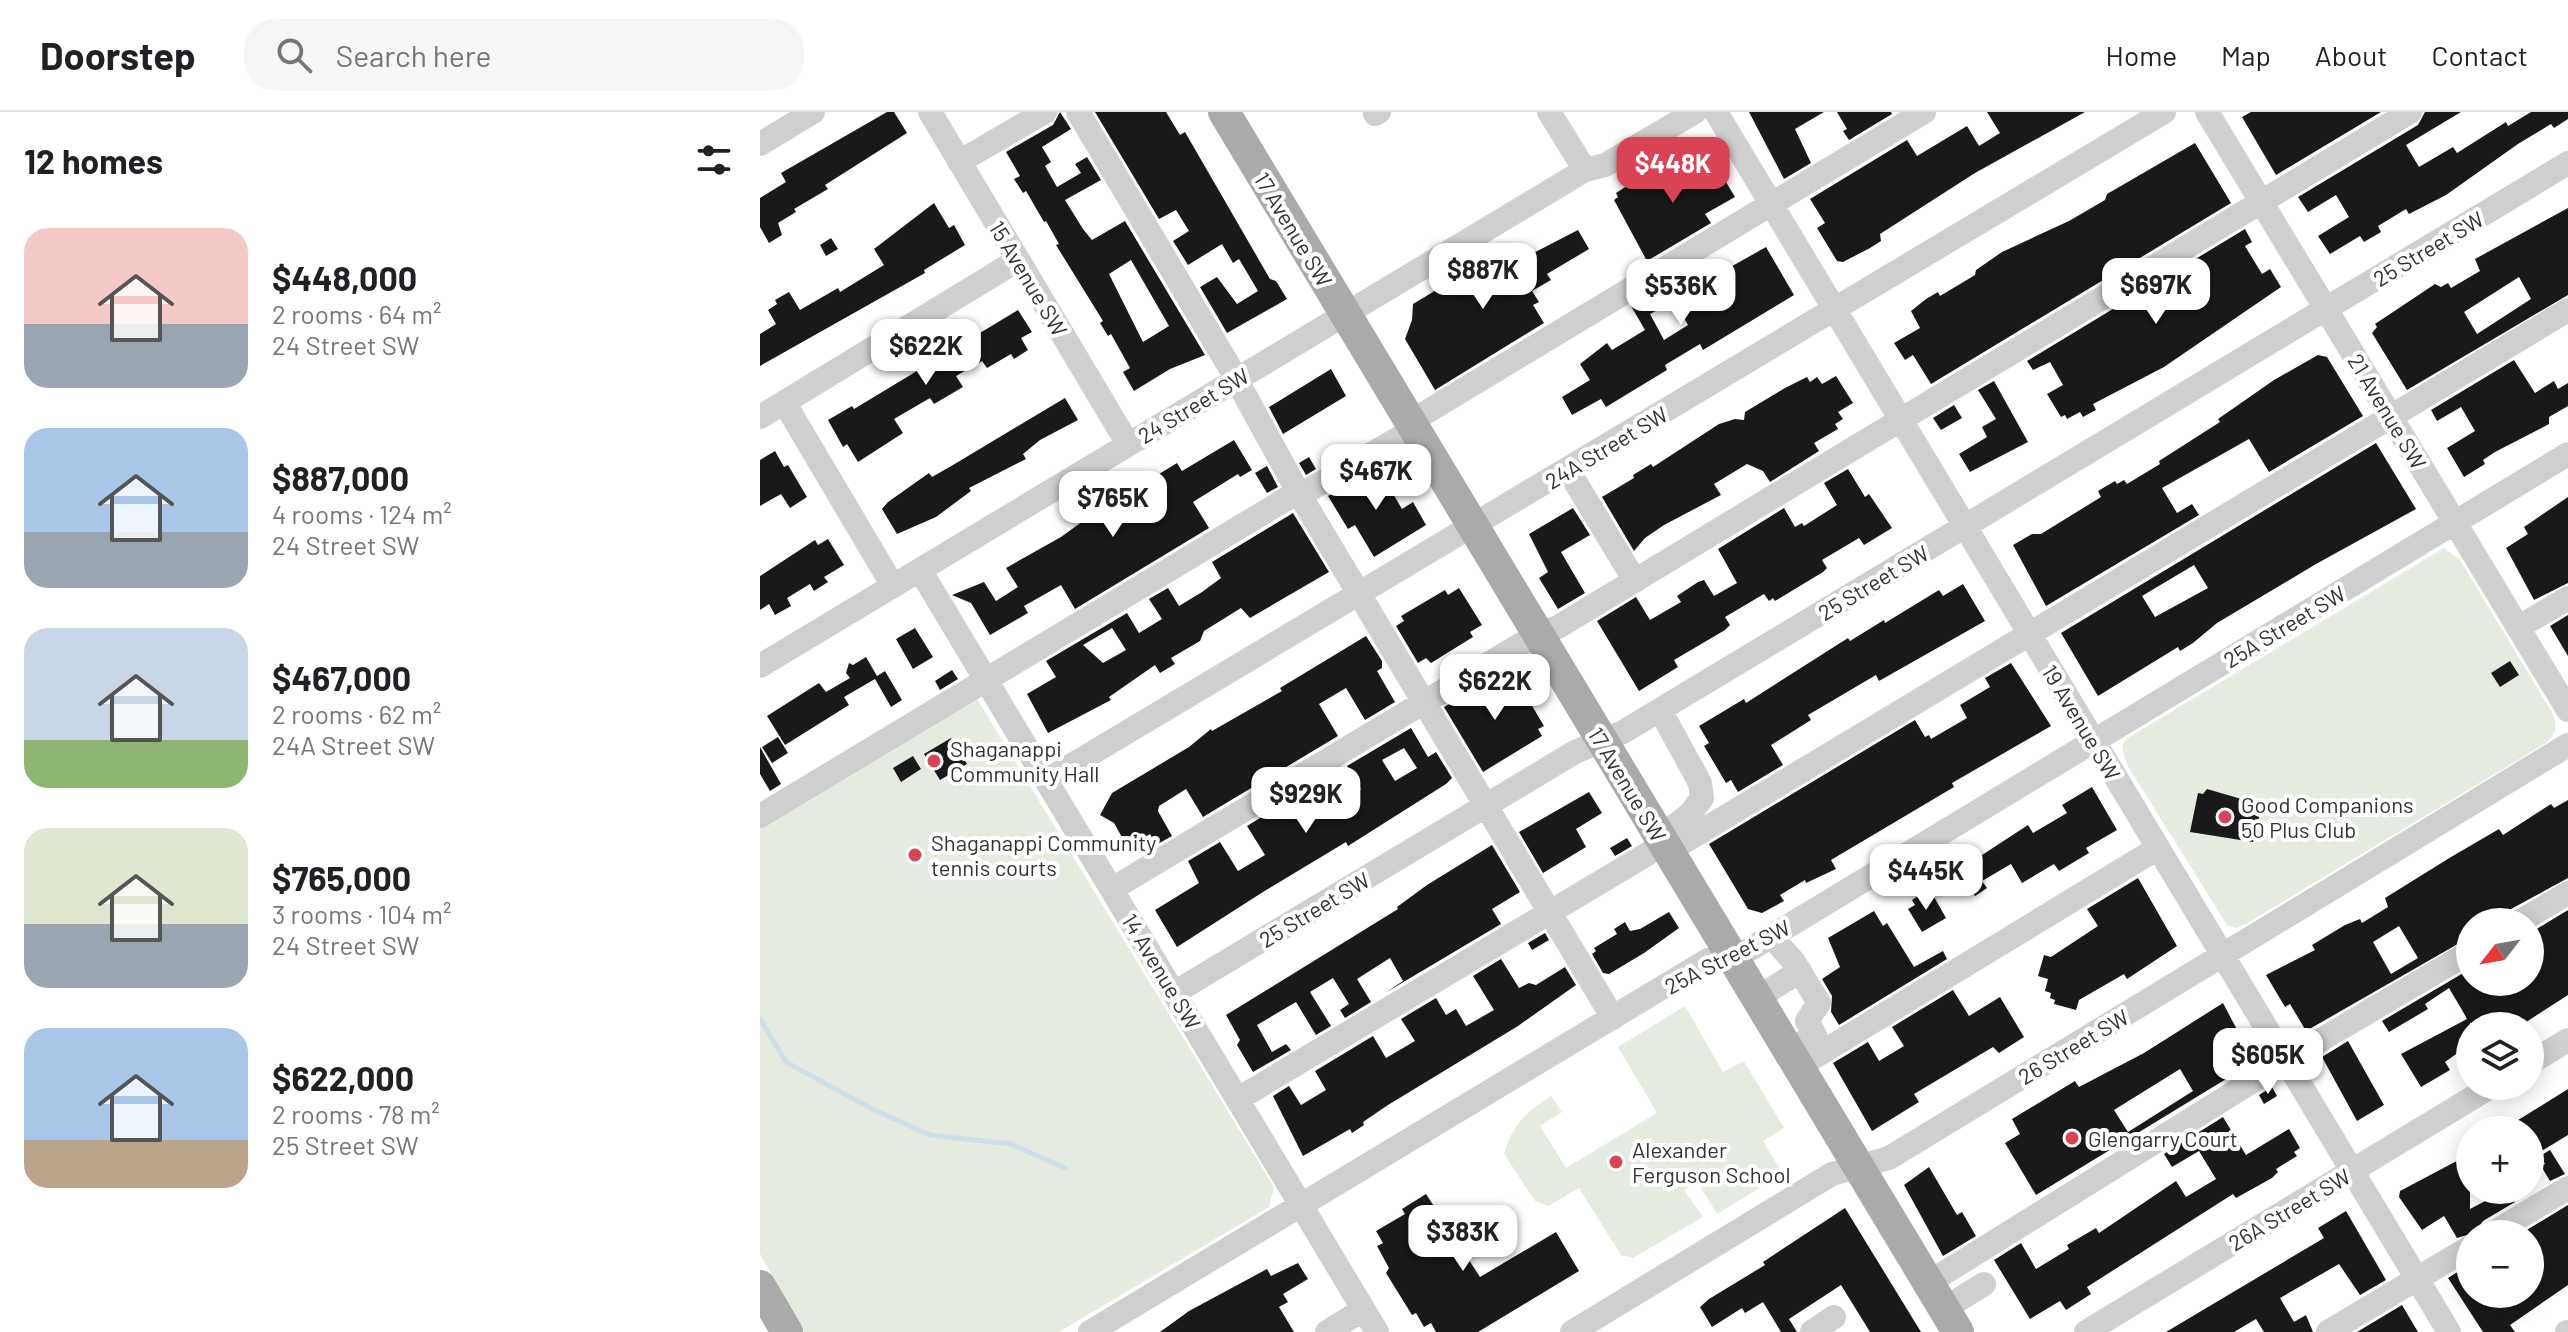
<!DOCTYPE html>
<html lang="en">
<head>
<meta charset="utf-8">
<style>
	body { margin:0; font-family:Barlow,sans-serif; background:#f6f6f6; color:#202124; height:100vh; display:flex; flex-direction:column; font-size:30px; white-space:nowrap }
	* { box-sizing:border-box; margin:0 }
	p { font-size:26px; color:#757577 }
	.icon { flex:none; width:44px; height:44px; fill:none; stroke:currentColor; stroke-width:2; stroke-linecap:round; stroke-linejoin:round }
	.map { position:relative; flex:1; overflow:hidden }
	.drawer { display:flex; flex-direction:column; background:#fff; width:760px }
	.drawer>* { flex:none }
	.needle { width:52px; rotate:239deg }
	.fabs { position:absolute; left:1696px; top:796px; display:grid; gap:16px }
	.fabs a { display:grid; place-items:center; width:88px; height:88px; border-radius:50%; background:#fff; box-shadow:0 4px 20px #0003; font-size:40px }
	.price { position:absolute; translate:-50% -68px; padding:0 18px; border-radius:16px; background:#fff; color:#222; font-size:26px; line-height:52px; filter:drop-shadow(0 2px 4px #0008) }
	.price::after { content:''; position:absolute; left:50%; top:48px; width:24px; height:18px; margin-left:-12px; background:inherit; clip-path:polygon(0 0,100% 0,50% 100%) }
	.price.selected { background:#da4353; color:#fff }
	ul { padding:0; list-style:none }
	li { display:flex; align-items:center; gap:24px; height:200px; padding:0 24px }
	li span { display:grid; place-items:center; flex:none; width:224px; height:160px; border-radius:24px; color:#555 }
	li>.icon { margin-inline-start:auto }
	span .icon { width:96px; height:96px; fill:#fffc; stroke-width:1 }
	li b { font-size:34px }
	h2 { display:flex; justify-content:space-between; align-items:center; height:96px; padding:0 24px; font-size:34px }
	header { display:flex; align-items:center; gap:48px; box-sizing:border-box; height:112px; padding:0 40px; background:#fff; border-bottom:2px solid #e0e0e0 }
	header strong { font-size:38px }
	nav { display:flex; gap:44px; margin-inline-start:auto; font-size:28px }
	.search { width:560px; height:72px; background:#f6f6f6; display:flex; align-items:center; gap:20px; box-sizing:border-box; padding:0 28px; border-radius:32px; color:#757577; font-size:30px }
	main { display:flex; flex:1; min-height:0 }
	.map>svg:first-child { display:block }
	.green { fill:#e5ebdf }
	.lines { fill:none; stroke-linecap:round; stroke-linejoin:round }
	.stream { stroke:#cde0e9; stroke-width:5 }
	.building { fill:#191919; fill-rule:evenodd }
	.minor { stroke:#cfcfcf; stroke-width:24 }
	.major { stroke:#aaa; stroke-width:32 }
	.poi-dot { fill:#da4353; stroke:#fff; stroke-width:3 }
	.labels { text-anchor:middle; dominant-baseline:central; stroke-width:8; stroke-linejoin:round; paint-order:stroke }
	.street-label { font-size:22px; fill:#323232; stroke:#fff }
	.poi-label { font-size:22px; fill:#323232; stroke:#fff; text-anchor:start }
</style>
</head>
<body>
<header>
<strong>Doorstep</strong>
<div class="search"><svg class="icon" aria-label="search" viewBox="0 0 24 24"><circle cx="10" cy="10" r="6"/><path d="M15 15l6 6"/></svg>Search here</div>
<nav><a>Home</a><a>Map</a><a>About</a><a>Contact</a></nav>
</header>
<main>
<section class="drawer">
<h2>12 homes<svg class="icon" aria-label="filters" viewBox="0 0 24 24"><path d="M4 7h16M4 17h16"/><circle cx="9" cy="7" r="2"/><circle cx="15" cy="17" r="2"/></svg></h2>
<ul>
<li><span style="background:linear-gradient(#f6c9c9 60%,#9aa5b1 0)"><svg class="icon" aria-label="home" viewBox="0 0 24 24"><path d="M3 11l9-7 9 7M6 9v11h12V9"/></svg></span><div><b>$448,000</b><p>2 rooms · 64 m²</p><p>24 Street SW</p></div></li>
<li><span style="background:linear-gradient(#a9c7e8 65%,#9aa5b1 0)"><svg class="icon" aria-label="home" viewBox="0 0 24 24"><path d="M3 11l9-7 9 7M6 9v11h12V9"/></svg></span><div><b>$887,000</b><p>4 rooms · 124 m²</p><p>24 Street SW</p></div></li>
<li><span style="background:linear-gradient(#c9d6e8 70%,#8fb573 0)"><svg class="icon" aria-label="home" viewBox="0 0 24 24"><path d="M3 11l9-7 9 7M6 9v11h12V9"/></svg></span><div><b>$467,000</b><p>2 rooms · 62 m²</p><p>24A Street SW</p></div></li>
<li><span style="background:linear-gradient(#dfe7d0 60%,#9aa5b1 0)"><svg class="icon" aria-label="home" viewBox="0 0 24 24"><path d="M3 11l9-7 9 7M6 9v11h12V9"/></svg></span><div><b>$765,000</b><p>3 rooms · 104 m²</p><p>24 Street SW</p></div></li>
<li><span style="background:linear-gradient(#a9c7e8 70%,#b9a48a 0)"><svg class="icon" aria-label="home" viewBox="0 0 24 24"><path d="M3 11l9-7 9 7M6 9v11h12V9"/></svg></span><div><b>$622,000</b><p>2 rooms · 78 m²</p><p>25 Street SW</p></div></li>
</ul>
</section>
<div class="map">
<svg width="1808" height="1220" viewBox="0 0 1808 1220">
	<rect width="100%" height="100%" fill="#fff"/>
	<path class="green" d="M1684 436 1700 448 1791 599C1798 612 1797 622 1786 631L1486 812 1476 816 1467 813 1366 651 1362 634 1366 627Z
		M216 585 514 1075 509 1095 299 1220H44L0 1142V713Z
		M925 894 963 960 984 949 1024 1016 1003 1029 1023 1062 957 1102 937 1069 924 1078 943 1105 873 1146 861 1143 819 1076 788 1094 775 1089 744 1042C752 1013 766 1000 791 984L802 1000 780 1014 806 1056 897 1001 858 935Z"/>
	<g class="lines">
		<path class="stream" d="M0 907 26 950 114 998 170 1023 251 1032 305 1056"/>
	</g>
	<path class="building" d="M127 0H134L147 21 65 73 68 77 34 97 36 100 18 111 22 123 9 131 0 115V86L26 70 21 61Z
		M300 0 311 17 282 35 291 50 285 54 297 75 321 61 315 52 327 45 341 68 305 88 323 117 332 128 365 109 445 243 410 257 374 279 363 260 370 256 351 222 348 224 340 211 343 209 296 133 299 132 286 109 284 110 266 79 263 81 254 67 260 64 246 40 293 13ZM371 148 409 214 383 230 349 162Z
		M335 0H406L420 23 425 20 510 167 516 169 527 187 467 221 440 175 457 165 477 192 498 179 479 147 473 151 462 132 428 153 413 129 429 119 416 98 399 107Z
		M989 0H1064L1035 17 1051 51 1024 67Z
		M1077 0H1131L1132 2 1089 28 1083 19 1087 17Z
		M1227 0H1325L1215 61 1120 122 1121 129 1110 136 1083 150 1077 149 1057 116 1065 111 1050 87 1147 28 1157 44 1207 14 1219 34 1240 21Z
		M1491 0H1621L1516 63 1482 5Z
		M1665 0H1701L1646 33 1659 55 1693 35 1697 41 1746 10 1748 14 1771 0H1808V7L1794 16 1791 12 1758 32 1686 83 1649 102 1646 97 1618 114 1621 120 1604 130 1600 124 1570 142 1558 124 1589 105 1576 83 1548 100 1538 85 1658 13Z
		M1435 31 1471 91 1171 272 1153 243 1145 248 1134 231 1160 216 1151 199 1166 187 1178 180 1180 184 1215 163 1216 158 1242 140 1309 109 1345 88 1347 82Z
		M948 40 975 85 945 102 951 111 887 149 854 88 858 85 856 81 873 70 882 75Z
		M174 91 189 116 194 113 205 133 164 158 165 161 0 254V222L16 212 8 198 17 192 15 188 29 180 40 198 78 176 80 180 124 153 114 137Z
		M1808 96V183L1647 278 1612 221 1617 215 1615 212 1675 172 1681 175 1688 171 1691 176 1720 159 1715 147ZM1759 165 1771 187 1717 222 1704 200Z
		M1485 117 1492 130 1485 134 1502 162 1510 157 1521 175 1404 255 1333 292 1336 298 1323 305 1320 300 1307 307 1305 303 1301 305 1287 282 1303 273 1290 250 1273 258 1267 249Z
		M818 118 829 137 787 162 791 168 772 179 779 190 773 193 784 211 675 278 645 227 652 208 653 192 716 154 720 160 748 142 754 151Z
		M71 126 78 137 66 144 60 133Z
		M1006 135 1034 183 943 238 940 232 905 253 907 258 846 295 841 287 812 303 802 285 830 268 820 252 847 231 852 238 885 218 871 194 927 161 935 175ZM914 189 928 213 904 228 890 202Z
		M258 198 272 220 261 226 268 238 254 247 251 242 227 256 222 249 196 264 203 275 174 292 170 286 134 307 143 321 98 350 87 332 83 335 68 308 92 294 94 297Z
		M1558 243 1567 245 1603 304 1509 360 1489 327 1402 376 1417 401 1432 392 1439 403 1286 494 1253 433 1272 422H1281L1341 385 1338 379 1355 369 1357 372 1364 368 1367 372 1400 352 1399 349 1460 310 1458 307 1514 268Z
		M1754 248 1775 281 1794 269 1798 277 1808 271V294L1789 305V312L1735 340 1723 348 1725 352 1704 365 1687 336 1715 319 1701 295 1677 309 1671 298Z
		M571 257 586 284 523 322 509 295Z
		M1076 264 1093 291 1078 300 1083 307 1075 312 1078 317 1054 331 1059 339 1010 370 1003 359 987 352 954 372 961 383 904 413 885 426 874 439 842 385 874 366 873 363 891 352 893 355 959 312 975 307 984 308 985 300 1025 276 1047 265 1050 270 1057 265 1062 272Z
		M1234 269 1268 330 1210 360 1199 342 1227 325 1222 315 1236 307 1218 278Z
		M305 286 318 308 280 328 263 342 266 347 209 376 211 379 176 405 137 422 122 397 128 390 169 361 172 365 193 353Z
		M1194 293 1202 306 1181 318 1173 306Z
		M474 328 492 358 480 365 478 362 433 390 449 416 315 497 301 473 264 494 268 501 230 523 211 491 192 483 224 470 236 489 258 475 246 456 301 425 330 404 328 400 343 388 385 367 386 370 417 351 422 359Z
		M1616 331 1656 397 1556 452 1457 511 1433 531 1420 539 1418 535 1338 584 1301 521ZM1434 453 1448 476 1395 505 1382 484Z
		M15 339 24 355 28 353 47 385 30 396 21 382 0 394V348Z
		M549 345 556 357 546 363 539 351Z
		M507 354 518 375 507 381 495 361Z
		M618 356 642 397 653 390 666 413 614 445 595 413 588 417 568 384Z
		M1088 357 1105 385 1109 382 1132 416 1104 433 1099 426 1062 448 1067 456 1063 460 1015 489 1013 486 1009 489 1004 482 965 505 970 513 965 518 914 548 918 555 879 579 837 509 876 485 890 508 921 490 917 484 938 470 944 468 954 484 977 471 958 437 1024 396 1035 415 1042 411 1044 414 1077 393 1064 371Z
		M1808 385V471L1774 488 1746 436 1768 422 1764 415Z
		M813 396 830 423 801 440 825 481 798 497 779 466 788 460 769 422Z
		M533 401 569 460 490 506 481 496 444 519 440 529 411 546 415 552 400 561 395 553 349 585 351 588 288 621 267 582 296 565 286 549 367 501 379 521 402 507 389 487 408 476 419 494 442 480 461 466 452 450ZM352 516 366 538 343 551 323 533Z
		M68 427 84 453 64 465 68 470 54 479 50 472 27 486 31 494 15 503 9 492 0 498V464L55 428 58 433Z
		M1203 472 1225 509 1119 569 1116 563 1048 603 1051 608 1011 633 1023 653 978 680 971 668 966 671 944 634 949 631 939 614 984 587 986 591 1088 526 1090 529 1124 508 1125 511 1179 478 1183 484Z
		M699 476 722 513 710 520 713 525 671 551 666 546 658 551 636 514 644 509 641 504 685 478 688 483Z
		M1808 503V544L1790 514Z
		M155 516 173 545 153 557 136 527Z
		M606 524 622 549V556L617 559 635 590 605 608 586 576 559 592 578 624 443 705 426 677 399 694 398 699 412 724 396 733 390 722 368 736 354 711 340 703 352 681 429 635 451 617 452 619 522 579 520 576Z
		M106 545 117 564 125 559 142 588 131 595 115 567 84 585 89 593 25 633 7 604 59 571 66 580 90 566 86 561 89 551 93 553Z
		M1750 549 1759 563 1740 575 1731 561Z
		M1251 551 1291 614 1192 671 1194 675 1071 748 1076 757 1046 771 1045 768 1020 783 1024 789 1002 801 988 797 949 732 1155 608 1165 625 1169 623 1171 627 1207 606 1200 593 1230 575 1225 566Z
		M192 558 198 567 180 578 175 569Z
		M736 565 744 578 752 574 756 581 762 577 784 614 778 617 782 624 723 660 684 595Z
		M651 616 668 645 676 640 692 666 686 672 588 734 586 730 503 780 417 835 395 798 439 771 428 749 460 730 478 759 505 743 487 714 525 691 534 707 539 705 542 710 572 694 601 677 587 654ZM644 636 657 656 635 669 622 648Z
		M18 625 28 641 12 651 2 635Z
		M191 626 207 652 180 668 164 642Z
		M0 635 21 672 10 679 0 662Z
		M153 644 161 657 141 670 133 656Z
		M1332 675 1357 718 1326 736 1329 741 1299 759 1294 752 1262 771 1251 752 1222 769 1227 776 1215 784 1206 770 1203 772 1196 760 1268 713 1273 721 1307 701 1302 693Z
		M1447 677 1502 693 1493 730 1430 720 1438 681 1443 682Z
		M829 680 842 701 816 717 826 735 783 761 759 720Z
		M1808 688V766L1751 797 1744 810H1710V825L1546 919 1530 892 1525 895 1506 863 1555 838 1552 833 1585 813 1600 807 1602 811 1628 795 1625 786 1691 745 1739 717 1743 723 1791 692 1794 696ZM1639 814 1658 846 1631 862 1613 830Z
		M867 726 872 734 855 744 850 736Z
		M732 733 760 780 732 797 741 812 625 881 643 869 630 846 597 867 611 890 585 906 580 898 589 892 573 866 550 880 571 914 556 923 536 890 497 913 512 940 526 932 531 938 493 960 477 933 480 928 466 903 638 797 637 795 667 773Z
		M1378 766 1417 834 1367 867 1364 862 1319 888 1316 898 1294 892 1295 888 1290 886 1291 881 1285 879 1288 867 1278 864 1284 843 1291 845 1338 814 1327 797Z
		M1163 781 1167 787 1173 783 1186 806 1162 820 1148 797 1155 793 1152 788Z
		M1808 798V883L1760 914 1710 911V932L1685 950 1690 958 1661 975 1641 942 1707 907 1702 898 1689 876 1665 892 1668 897 1629 920 1622 909 1710 857V870H1770V860L1781 853 1770 835V821Z
		M1114 799 1123 814 1127 811 1154 855 1183 839 1187 847 1079 913 1071 900 1072 884 1062 867 1080 855 1068 826Z
		M909 800 919 816 884 841 849 862 843 861 832 842 836 839 834 836 857 822 854 817 865 810 870 819 880 817Z
		M785 821 789 828 772 838 768 831Z
		M741 847 759 876 769 871 776 873 805 855 816 873 758 914 628 993 603 1010 604 1013 592 1021 590 1017 543 1044 513 984 529 974 541 993 566 978 555 959 613 924 626 946 655 929 641 907 676 886 686 903 696 897 706 914 734 898 713 864Z
		M1193 878 1209 904 1240 885 1264 925 1239 941 1233 935 1154 982 1159 990 1112 1019 1073 951 1108 930 1119 949 1144 934 1132 915Z
		M1463 891 1494 950 1276 1083 1245 1031 1260 1022 1252 1007 1315 969 1319 975 1384 941ZM1420 957 1433 979 1368 1020 1354 998Z
		M1588 929 1624 993 1597 1009 1562 945Z
		M1512 975 1517 984 1504 992 1499 983Z
		M1808 977V1023L1780 1040 1770 1018H1742Z
		M1463 1005 1486 1043 1529 1017 1540 1036 1534 1040 1537 1044 1516 1057 1518 1060 1512 1066 1476 1086 1473 1082 1327 1175 1331 1182 1306 1198 1300 1189 1270 1207 1234 1148 1261 1131 1276 1157 1309 1137 1307 1133 1336 1116 1339 1121 1416 1069 1426 1085 1456 1067 1439 1039 1412 1055 1404 1042Z
		M1790 1038 1805 1062 1790 1069 1781 1054 1785 1052 1780 1044Z
		M1710 1042V1097L1746 1078 1755 1090 1723 1109 1714 1121 1697 1126 1684 1104 1662 1118 1639 1085 1640 1079Z
		M1169 1055 1197 1103 1202 1100 1216 1124 1183 1144 1144 1073Z
		M666 1082 720 1165 796 1120 819 1159 718 1220H676L671 1211 664 1215 656 1201 652 1203 626 1161 629 1156 617 1134 623 1131 616 1119 645 1102 642 1097Z
		M1808 1093V1173L1750 1213 1755 1220H1723L1688 1166 1710 1152V1182H1770V1122H1760Z
		M1085 1096 1161 1220H1110L1081 1173 1029 1207 1037 1220H1021L1003 1190 985 1201 982 1196 952 1215 940 1195 949 1187 1005 1153 1003 1150Z
		M1586 1099 1626 1168 1600 1183 1579 1152 1520 1186 1534 1210 1546 1203 1553 1220H1504L1496 1207 1474 1220H1406L1564 1126 1558 1116Z
		M538 1151 548 1167 523 1182 528 1190 519 1195 534 1220H400L429 1199 507 1157 511 1164Z
		M1642 1193 1658 1220H1597Z"/>
	<g class="lines">
		<path class="minor" d="M170 0 368 332
			M318 0 469 254 538 380 853 906
			M789 0 825 58
			M956 0 1689 1220
			M1447 0 1808 598
			M615 2 619 0
			M0 32 53 0
			M199 50 285 0
			M24 290 133 474
			M0 305 258 148
			M650 310 1164 0
			M808 358 875 469
			M540 383 655 317
			M160 458 617 1220
			M1759 515 1808 486
			M0 554 825 58 845 53 935 0
			M287 668 1404 0
			M0 704 538 380
			M900 725 930 702 942 686 940 671 900 598
			M352 777 778 522 798 515 1650 0
			M1759 810 1808 781
			M1011 824 1034 850 1059 891 1047 909 1055 923 1029 939
			M414 881 815 640 863 620 1808 51
			M997 886 1040 859
			M1770 951 1808 928
			M1038 955 1398 736
			M478 987 904 732 922 731 1808 198
			M1731 1122 1808 1076
			M1168 1171 1525 949 1710 840
			M1184 1197 1224 1172
			M330 1220 948 848 987 839 1808 342
			M567 1220 603 1198
			M812 1220 1072 1062 1129 1046 1808 633
			M1052 1220 1074 1205
			M1326 1220 1732 974
			M1568 1220 1710 1135
			M1807 1220H1808"/>
		<path class="major" d="M464 0 1198 1220
			M0 1174 27 1220"/>
	</g>
	<g class="poi-dot">
		<circle cx="174" cy="649" r="8"/>
		<circle cx="1465" cy="705" r="8"/>
		<circle cx="155" cy="743" r="8"/>
		<circle cx="1312" cy="1026" r="8"/>
		<circle cx="856" cy="1050" r="8"/>
	</g>
	<g class="labels">
		<g class="street-label">
			<text transform="translate(534 117) rotate(59)">17 Avenue SW</text>
			<text transform="translate(1668 136) rotate(-31)">25 Street SW</text>
			<text transform="translate(269 166) rotate(59)">15 Avenue SW</text>
			<text transform="translate(433 293) rotate(-31)">24 Street SW</text>
			<text transform="translate(1628 299) rotate(59)">21 Avenue SW</text>
			<text transform="translate(846 335) rotate(-31)">24A Street SW</text>
			<text transform="translate(1113 470) rotate(-31)">25 Street SW</text>
			<text transform="translate(1524 514) rotate(-31)">25A Street SW</text>
			<text transform="translate(1322 610) rotate(59)">19 Avenue SW</text>
			<text transform="translate(868 672) rotate(59)">17 Avenue SW</text>
			<text transform="translate(554 797) rotate(-31)">25 Street SW</text>
			<text transform="translate(967 844) rotate(-27)">25A Street SW</text>
			<text transform="translate(402 859) rotate(59)">14 Avenue SW</text>
			<text transform="translate(1313 934) rotate(-31)">26 Street SW</text>
			<text transform="translate(1529 1097) rotate(-31)">26A Street SW</text>
		</g>
		<g class="poi-label">
			<text x="190" y="636">Shaganappi<tspan x="190" dy="25">Community Hall</tspan></text>
			<text x="1481" y="692">Good Companions<tspan x="1481" dy="25">50 Plus Club</tspan></text>
			<text x="171" y="730">Shaganappi Community<tspan x="171" dy="25">tennis courts</tspan></text>
			<text x="1328" y="1026">Glengarry Court</text>
			<text x="872" y="1037">Alexander<tspan x="872" dy="25">Ferguson School</tspan></text>
		</g>
	</g>
</svg>
<div class="fabs">
<a><svg class="needle" viewBox="-14 -14 28 28"><path d="M0-13l5 13h-10z" fill="#e53935"/><path d="M0 13l5-13h-10z" fill="#757577"/></svg></a>
<a><svg class="icon" aria-label="layers" viewBox="0 0 24 24"><path d="M12 4l9 5-9 5-9-5zM3 14l9 5 9-5"/></svg></a>
<a>+</a>
<a>−</a>
</div>
<b class="price selected" style="left:913px;top:93px">$448K</b>
<b class="price" style="left:723px;top:199px">$887K</b>
<b class="price" style="left:1396px;top:214px">$697K</b>
<b class="price" style="left:921px;top:215px">$536K</b>
<b class="price" style="left:166px;top:275px">$622K</b>
<b class="price" style="left:616px;top:400px">$467K</b>
<b class="price" style="left:353px;top:427px">$765K</b>
<b class="price" style="left:735px;top:610px">$622K</b>
<b class="price" style="left:546px;top:723px">$929K</b>
<b class="price" style="left:1166px;top:800px">$445K</b>
<b class="price" style="left:1508px;top:984px">$605K</b>
<b class="price" style="left:703px;top:1161px">$383K</b>
</div>
</main>
</body>
</html>
